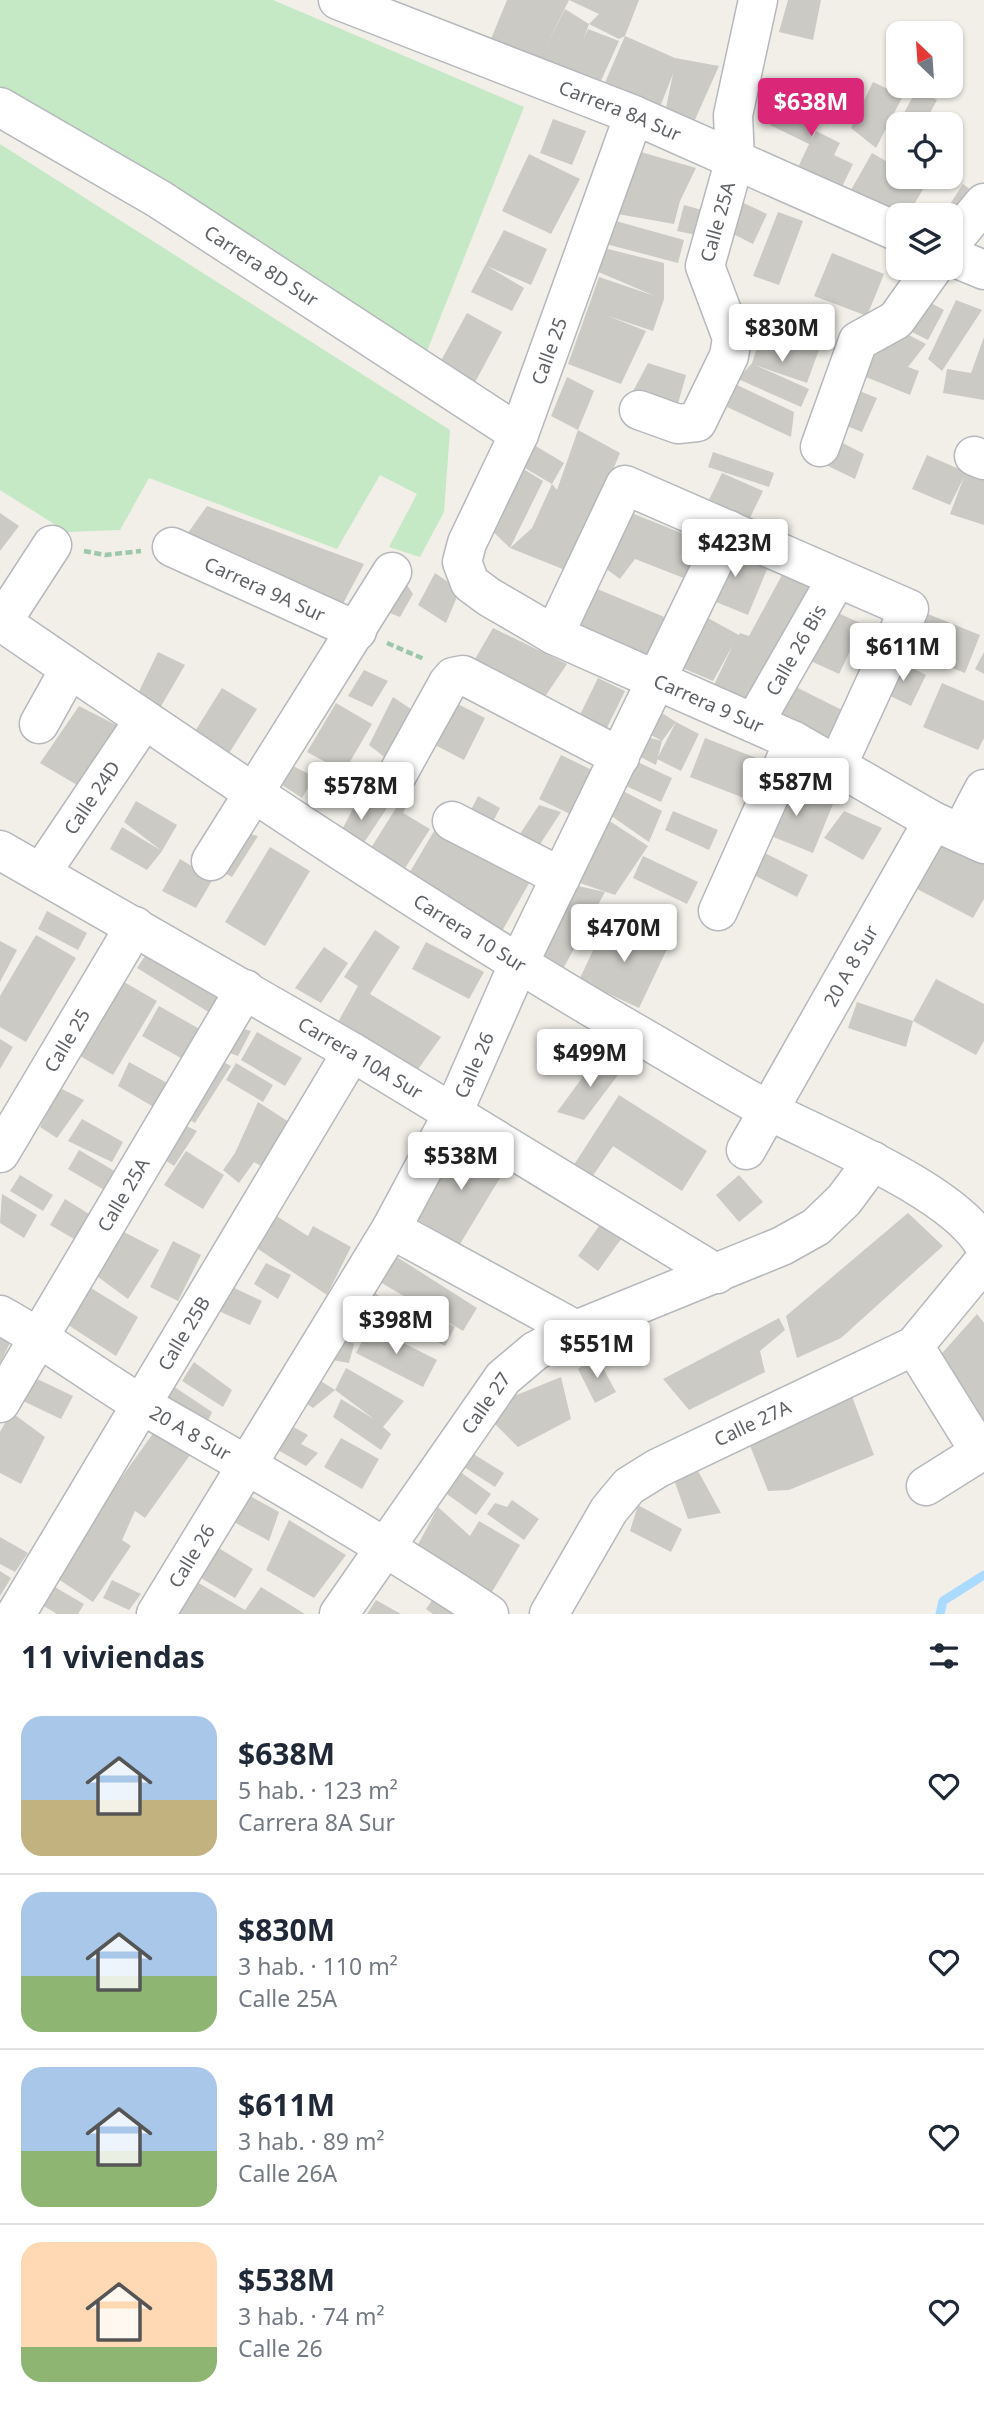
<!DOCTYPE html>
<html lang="es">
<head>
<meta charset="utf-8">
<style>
	body { margin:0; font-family:"Noto Sans",sans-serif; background:#f2f2f3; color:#1f2937; height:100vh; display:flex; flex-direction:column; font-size:26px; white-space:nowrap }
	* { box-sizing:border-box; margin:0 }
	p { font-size:23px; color:#747a83 }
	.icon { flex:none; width:38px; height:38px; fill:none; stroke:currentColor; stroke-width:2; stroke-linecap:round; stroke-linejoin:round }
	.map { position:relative; height:1614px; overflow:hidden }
	.side { display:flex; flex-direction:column; background:#fff; flex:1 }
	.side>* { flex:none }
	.needle { width:46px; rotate:335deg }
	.buttons { position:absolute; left:886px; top:21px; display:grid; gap:14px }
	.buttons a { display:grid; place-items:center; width:77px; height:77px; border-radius:14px; background:#fff; box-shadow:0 2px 5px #0004; font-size:35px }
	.price { position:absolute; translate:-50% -60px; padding:0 16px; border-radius:7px; background:#fff; color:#222; font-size:23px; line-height:46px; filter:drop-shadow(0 2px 4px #0008) }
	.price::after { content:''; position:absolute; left:50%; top:42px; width:21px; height:16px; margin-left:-10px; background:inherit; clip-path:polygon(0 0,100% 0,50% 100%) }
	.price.on { background:#db2777; color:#fff }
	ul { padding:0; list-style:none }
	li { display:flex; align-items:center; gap:21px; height:175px; padding:0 21px }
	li+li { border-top:2px solid #e0e1e3 }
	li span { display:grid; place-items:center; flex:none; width:196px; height:140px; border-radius:21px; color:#555 }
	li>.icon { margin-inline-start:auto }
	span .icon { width:84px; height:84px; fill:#fffc; stroke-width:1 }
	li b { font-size:30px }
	h2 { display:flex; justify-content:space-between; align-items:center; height:84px; padding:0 21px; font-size:30px }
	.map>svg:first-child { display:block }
	.green { fill:#c5e8c5 }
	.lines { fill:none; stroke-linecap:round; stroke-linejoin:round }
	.stream { stroke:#aadaff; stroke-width:9 }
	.building { fill:#cccac5 }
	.minor-casing { stroke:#b5b8bc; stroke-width:41 }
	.path { stroke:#9cc7a9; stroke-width:4.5; stroke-dasharray:7 3.5; stroke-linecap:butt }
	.minor { stroke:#fff; stroke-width:38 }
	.labels { text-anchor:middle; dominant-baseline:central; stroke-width:5; stroke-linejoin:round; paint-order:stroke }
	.street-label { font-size:19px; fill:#5f6368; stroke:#fff }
</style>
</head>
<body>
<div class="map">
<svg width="984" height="1614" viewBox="0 0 984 1614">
	<rect width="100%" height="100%" fill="#f1efe8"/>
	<path class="green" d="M0 0H273L524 107 425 356 0 99Z
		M0 144 450 430 444 512 420 557 389 547 417 494 380 475 337 549 149 478 120 530 67 532 0 490Z"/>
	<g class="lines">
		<path class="stream" d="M940 1614 943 1601 984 1575"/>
	</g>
	<path class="building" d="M507 0H569L545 48 565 9 589 24 584 38 588 29 619 41 600 83 491 39Z
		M569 0H639L625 36 619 39 589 24 599 14Z
		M788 0H821L813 40 779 32Z
		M625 36 675 58 719 66 689 133 663 122 673 74 656 117 601 92Z
		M784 82 828 93 811 141 816 131 840 143 834 155 853 164 837 197 794 176 809 144 770 125Z
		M873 82 903 96 876 148 851 128Z
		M917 89 937 100 924 124H898Z
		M553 119 586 131 572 165 540 153Z
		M627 148 696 168 680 201 674 224 612 213Z
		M872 153 898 168V177H914L926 184 908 215H898L847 197Z
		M529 154 580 179 551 234 502 211Z
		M963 184 975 193 950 215H943Z
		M735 199 767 214 753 244 725 230Z
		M684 205 716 214 706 237 677 231Z
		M778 212 803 221 779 285 753 276Z
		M612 220 684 240 678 263 606 244Z
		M504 230 547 249 531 285 487 266 524 288 512 311 471 292Z
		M604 248 664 263V299L653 331 608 316 646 331 621 384 568 364 599 277 655 296 596 271Z
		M832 253 884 274 867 316 814 296Z
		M916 295 944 310 928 340 898 325Z
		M956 300 982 310 942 371 928 359Z
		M467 313 502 332 473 386 437 368Z
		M765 324 821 344 807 383 755 365 809 389 801 407 738 379 752 363Z
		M899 330 926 344 908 367 919 371 910 395 866 377 877 349Z
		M984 337V400L943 393 947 369 971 373Z
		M648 363 686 375 676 411 630 397Z
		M567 377 594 391 578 430 551 416Z
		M737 385 794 412 791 437 727 407Z
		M857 390 877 398 862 432 842 424Z
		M578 430 620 453 570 572 510 548 532 528 552 484 557 490Z
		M833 438 864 454 855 479 824 464Z
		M526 440 564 463 552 484 513 461Z
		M713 452 774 473 769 487 708 467Z
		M927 455 984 480V525L950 514 964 477 950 505 912 489Z
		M512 462 543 481 510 548 483 522Z
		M722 473 763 491 748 522 707 504Z
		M207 506 364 564 337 615 185 537Z
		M619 508 714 546 699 584 635 559 620 579 597 562Z
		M0 513 19 526 0 551Z
		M725 542 770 562 748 615 699 595Z
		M790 560 830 579 752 704 714 685 733 645 713 681 671 663 695 611 739 635 740 633 749 636Z
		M435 573 460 590 446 623 418 605Z
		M405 582 413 594 400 617 382 610Z
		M595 588 674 621 657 662 575 627Z
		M825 607 893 638 884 661 851 649 839 674 802 657Z
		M928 614 980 635 965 673 912 652Z
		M493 628 567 664 540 704 471 666Z
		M158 652 185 665 153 720 132 706Z
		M984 652V674L975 669Z
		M895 659 926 675 911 706 880 691Z
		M364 670 388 681 372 707 348 696Z
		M598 678 625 691 601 740 574 727Z
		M788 683 844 711 826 747 770 719Z
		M942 683 984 701V738L978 750 923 727Z
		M222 688 257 709 226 758 192 736Z
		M393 697 420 715 392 763 369 745Z
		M452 701 485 718 464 760 431 743Z
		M336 703 372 724 344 772 307 752Z
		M648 704 676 722 662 741 656 765 627 750 635 734 662 741 635 726Z
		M79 706 126 730 82 788 40 763Z
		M676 722 699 734 681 771 657 759Z
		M705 738 764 761 749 800 690 777Z
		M561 755 592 770 570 814 539 799Z
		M627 757 672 778 661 802 615 781Z
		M285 762 315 777 302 798 276 781Z
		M368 769 412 793 403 813 430 829 400 876 366 856 396 808 363 790Z
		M780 782 833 804 813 853 759 831Z
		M619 789 662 811 649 842 607 813Z
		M363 790 387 808 357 853 336 841Z
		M478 796 500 808 487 833 465 822Z
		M136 801 177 825 162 851 147 870 110 849 122 827 162 851 124 822Z
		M539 805 561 812 533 855 514 843Z
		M673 811 718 830 709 850 665 830Z
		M844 811 882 828 863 860 824 838Z
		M605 818 648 846 615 895 571 880Z
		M441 819 532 878 497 940 407 877Z
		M947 831 984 850V899L973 918 915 888Z
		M246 833 258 836 232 877 223 872Z
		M270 847 310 871 265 946 225 922Z
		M757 849 808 875 797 897 746 871Z
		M643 856 698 882 687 904 633 878Z
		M180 859 213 879 196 908 162 891Z
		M578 886 605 892 563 969 529 959Z
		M47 911 87 933 78 950 38 929Z
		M608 919 668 947 639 1008 579 980Z
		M375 930 400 947 370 994 441 1037 416 1072 338 1022 358 986 344 977Z
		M36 935 76 958 26 1042 0 1027V996Z
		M0 941 17 950 0 982Z
		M426 942 484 972 469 999 412 969Z
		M151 947 228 993 215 1016 137 968Z
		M324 947 348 963 321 1003 295 988Z
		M936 979 984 1004V1041L976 1055 913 1021Z
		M124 982 157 1001 113 1075 80 1056Z
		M857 1002 913 1021 906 1047 848 1028Z
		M159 1006 203 1031 186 1061 142 1036Z
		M241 1028 251 1031 238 1056 227 1052Z
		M257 1032 302 1058 285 1086 241 1060Z
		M0 1039 13 1047 0 1069Z
		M599 1055 621 1071 584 1120 557 1112Z
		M214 1057 231 1066 195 1123 179 1113Z
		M129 1062 169 1084 157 1109 118 1086Z
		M236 1063 273 1085 263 1102 226 1080Z
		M60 1088 84 1100 57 1138 40 1127Z
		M619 1095 707 1151 682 1191 613 1146 586 1186 568 1174Z
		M258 1102 292 1124 268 1170 254 1162 239 1183 223 1170 235 1153Z
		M82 1119 123 1142 112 1162 68 1141Z
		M180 1123 197 1131 174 1166 159 1156Z
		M461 1138 506 1168 460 1244 416 1219Z
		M79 1150 123 1176 113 1195 68 1169Z
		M186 1151 224 1175 203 1209 164 1185Z
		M20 1175 53 1195 43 1211 10 1191Z
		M739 1175 763 1202 739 1222 716 1195Z
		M2 1194 37 1215 24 1238 0 1223Z
		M65 1199 89 1214 74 1239 50 1225Z
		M608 1213 629 1228 598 1271 578 1256Z
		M908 1213 943 1246 841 1338 797 1358 786 1316Z
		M275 1215 308 1236 313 1226 351 1247 327 1295 255 1247Z
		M124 1232 159 1250 128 1299 94 1274Z
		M173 1241 201 1255 178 1301 150 1287Z
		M389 1252 477 1308 463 1331 375 1279Z
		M266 1263 291 1275 278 1299 254 1284Z
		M224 1283 262 1301 250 1325 212 1308Z
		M86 1285 138 1317 116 1356 65 1323Z
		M369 1289 389 1303 373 1325 358 1316Z
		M405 1300 455 1327 445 1346 395 1319Z
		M977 1314 984 1323V1430L936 1360Z
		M779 1318 785 1330 760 1351 765 1372 689 1410 663 1379Z
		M370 1326 437 1360 423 1387 356 1353Z
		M342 1337 354 1344 349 1363 332 1360Z
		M0 1338 10 1343 0 1363Z
		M596 1355 616 1392 595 1403 578 1369Z
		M194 1362 232 1390 223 1407 182 1381Z
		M346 1368 404 1401 383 1427 391 1434 381 1450 333 1417 341 1399 374 1419 335 1390Z
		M31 1376 73 1396 61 1419 19 1399Z
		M313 1376 335 1390 313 1408 303 1401Z
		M561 1377 571 1419 518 1447 491 1420 507 1399Z
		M173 1386 212 1412 206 1425 166 1402Z
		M850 1391 874 1455 789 1490 768 1491 749 1443Z
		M11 1412 45 1437 21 1484 0 1473V1432Z
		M288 1424 308 1435 301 1444 318 1453 306 1466 269 1445Z
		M159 1425 190 1455 145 1518 135 1511 122 1540 131 1546 93 1602 52 1575Z
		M341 1438 379 1459 362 1489 324 1467Z
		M472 1453 504 1473 495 1487 464 1467Z
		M697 1469 721 1513 688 1519 673 1477Z
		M459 1471 491 1494 476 1515 444 1492Z
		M250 1496 279 1512 269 1541 234 1522Z
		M512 1500 539 1519 524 1540 487 1514 495 1503 507 1507Z
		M638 1505 682 1529 671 1552 630 1531Z
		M438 1507 470 1536 479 1521 520 1545 483 1607 413 1554Z
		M289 1520 346 1555 314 1598 266 1570Z
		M0 1537 28 1553 15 1572 0 1564Z
		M212 1544 253 1569 235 1598 194 1574Z
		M0 1571 11 1578 0 1596Z
		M190 1578 245 1610 261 1587 305 1614H178Z
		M112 1580 141 1594 129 1610 103 1598Z
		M48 1583 84 1604 78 1614H57L37 1602Z
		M440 1589 473 1614H433L426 1609Z
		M376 1600 401 1614H367Z"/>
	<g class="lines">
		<defs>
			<g id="minor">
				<path id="s1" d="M338 0 634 115 898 232"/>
				<path id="s2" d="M0 107 159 199 519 434"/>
				<path id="s3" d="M634 115 519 434 467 543 462 562 470 583 489 597 554 635 794 741 933 821 984 844"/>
				<path d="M950 244 984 203"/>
				<path d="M950 256 984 270"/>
				<path id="s4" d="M639 410 678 424 697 422 729 356 732 338 705 266 735 159 733 115 758 0"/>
				<path d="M820 447 858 341 896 320 933 268"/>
				<path d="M974 456 984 460"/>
				<path id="s5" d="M172 547 357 631"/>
				<path id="s6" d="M0 621C209 764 417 906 635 1033 679 1058 723 1086 768 1110 823 1139 954 1191 984 1245"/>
				<path d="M2 622 52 545"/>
				<path d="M554 635 625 485 909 609 837 766"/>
				<path id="s7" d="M754 723 837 578"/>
				<path d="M39 724 69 670"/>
				<path d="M397 775 448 683 453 677 463 675 620 757"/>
				<path d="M452 821 561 877"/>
				<path d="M961 833 984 789"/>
				<path id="s8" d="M0 850 352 1052 717 1274"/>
				<path d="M211 861 392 572"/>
				<path id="s9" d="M41 873 144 720"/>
				<path d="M718 911 794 741"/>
				<path id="s10" d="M746 1150 933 821"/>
				<path id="s11" d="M0 1153 135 926"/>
				<path d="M391 1229 576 1330"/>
				<path id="s12" d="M0 1315C50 1342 95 1377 144 1406 260 1473 377 1539 489 1614"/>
				<path d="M914 1346 980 1452 926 1486"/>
				<path id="s13" d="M0 1403 245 989"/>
				<path id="s14" d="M16 1614 352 1052"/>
				<path id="s15" d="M156 1614 391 1229 452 1115 518 965 729 530"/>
				<path id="s16" d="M339 1614 503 1378 535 1351 576 1330 782 1246 816 1227 844 1200 873 1161"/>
				<path id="s17" d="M549 1614 609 1510 629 1486 658 1468 914 1346 984 1261"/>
			</g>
		</defs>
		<use href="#minor" class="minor-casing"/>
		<path class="path" d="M84 551 105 555 141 551
			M387 643 424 659"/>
		<use href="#minor" class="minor"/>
	</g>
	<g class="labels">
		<g class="street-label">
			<text stroke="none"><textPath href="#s1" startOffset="303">Carrera 8A Sur</textPath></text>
			<text stroke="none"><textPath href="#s4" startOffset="275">Calle 25A</textPath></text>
			<text stroke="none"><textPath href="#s2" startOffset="306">Carrera 8D Sur</textPath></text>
			<text transform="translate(549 351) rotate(-70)">Calle 25</text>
			<text stroke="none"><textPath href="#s5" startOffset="102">Carrera 9A Sur</textPath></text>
			<text stroke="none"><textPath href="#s7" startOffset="84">Calle 26 Bis</textPath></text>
			<text stroke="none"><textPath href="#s3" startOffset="770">Carrera 9 Sur</textPath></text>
			<text stroke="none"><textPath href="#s9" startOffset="91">Calle 24D</textPath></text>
			<text stroke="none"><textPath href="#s6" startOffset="564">Carrera 10 Sur</textPath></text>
			<text stroke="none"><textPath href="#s10" startOffset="212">20 A 8 Sur</textPath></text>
			<text stroke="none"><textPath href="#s11" startOffset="131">Calle 25</textPath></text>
			<text stroke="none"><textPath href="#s8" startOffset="416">Carrera 10A Sur</textPath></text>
			<text stroke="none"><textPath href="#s15" startOffset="635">Calle 26</textPath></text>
			<text stroke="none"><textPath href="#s13" startOffset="242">Calle 25A</textPath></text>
			<text stroke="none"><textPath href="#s14" startOffset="327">Calle 25B</textPath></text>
			<text stroke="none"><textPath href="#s16" startOffset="257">Calle 27</textPath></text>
			<text stroke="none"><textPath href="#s17" startOffset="290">Calle 27A</textPath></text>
			<text stroke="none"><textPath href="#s12" startOffset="224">20 A 8 Sur</textPath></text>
			<text stroke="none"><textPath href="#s15" startOffset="68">Calle 26</textPath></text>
		</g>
	</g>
</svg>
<div class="buttons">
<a><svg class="needle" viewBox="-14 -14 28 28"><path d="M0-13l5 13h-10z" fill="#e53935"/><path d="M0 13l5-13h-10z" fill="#747a83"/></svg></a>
<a><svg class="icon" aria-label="locate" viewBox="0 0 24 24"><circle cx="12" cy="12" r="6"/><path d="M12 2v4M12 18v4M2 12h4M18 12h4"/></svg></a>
<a><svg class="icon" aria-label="layers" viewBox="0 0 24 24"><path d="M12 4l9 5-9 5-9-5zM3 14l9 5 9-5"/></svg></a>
</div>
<b class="price on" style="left:811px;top:138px">$638M</b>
<b class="price" style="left:782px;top:364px">$830M</b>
<b class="price" style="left:735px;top:579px">$423M</b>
<b class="price" style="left:903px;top:683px">$611M</b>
<b class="price" style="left:796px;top:818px">$587M</b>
<b class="price" style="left:361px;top:822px">$578M</b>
<b class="price" style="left:624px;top:964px">$470M</b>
<b class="price" style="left:590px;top:1089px">$499M</b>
<b class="price" style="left:461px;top:1192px">$538M</b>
<b class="price" style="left:396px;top:1356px">$398M</b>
<b class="price" style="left:597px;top:1380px">$551M</b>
</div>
<section class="side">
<h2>11 viviendas<svg class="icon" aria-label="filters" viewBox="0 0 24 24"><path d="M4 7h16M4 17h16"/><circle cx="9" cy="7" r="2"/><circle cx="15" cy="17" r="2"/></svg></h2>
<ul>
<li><span style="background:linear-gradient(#a9c7e8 60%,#c2b280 0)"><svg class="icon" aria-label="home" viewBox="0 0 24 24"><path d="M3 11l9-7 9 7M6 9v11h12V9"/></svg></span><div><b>$638M</b><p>5 hab. · 123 m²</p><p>Carrera 8A Sur</p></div><svg class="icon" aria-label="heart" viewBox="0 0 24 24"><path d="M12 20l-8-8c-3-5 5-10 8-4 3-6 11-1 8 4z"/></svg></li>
<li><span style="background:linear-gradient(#a9c7e8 60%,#8fb573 0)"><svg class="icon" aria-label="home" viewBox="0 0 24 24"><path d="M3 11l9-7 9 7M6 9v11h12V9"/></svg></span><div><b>$830M</b><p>3 hab. · 110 m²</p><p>Calle 25A</p></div><svg class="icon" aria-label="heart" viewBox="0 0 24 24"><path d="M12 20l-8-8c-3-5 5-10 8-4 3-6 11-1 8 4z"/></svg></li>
<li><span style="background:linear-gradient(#a9c7e8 60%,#8fb573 0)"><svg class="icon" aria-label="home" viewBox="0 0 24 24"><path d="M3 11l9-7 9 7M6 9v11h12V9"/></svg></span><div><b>$611M</b><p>3 hab. · 89 m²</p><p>Calle 26A</p></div><svg class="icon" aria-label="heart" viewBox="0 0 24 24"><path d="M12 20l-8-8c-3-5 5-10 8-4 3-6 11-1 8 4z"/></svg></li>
<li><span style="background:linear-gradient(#ffd9b3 75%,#8fb573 0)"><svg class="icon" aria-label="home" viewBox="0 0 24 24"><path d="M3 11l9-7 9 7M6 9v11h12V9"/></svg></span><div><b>$538M</b><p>3 hab. · 74 m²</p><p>Calle 26</p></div><svg class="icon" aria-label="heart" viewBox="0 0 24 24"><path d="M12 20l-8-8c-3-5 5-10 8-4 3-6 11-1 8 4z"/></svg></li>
</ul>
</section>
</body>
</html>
